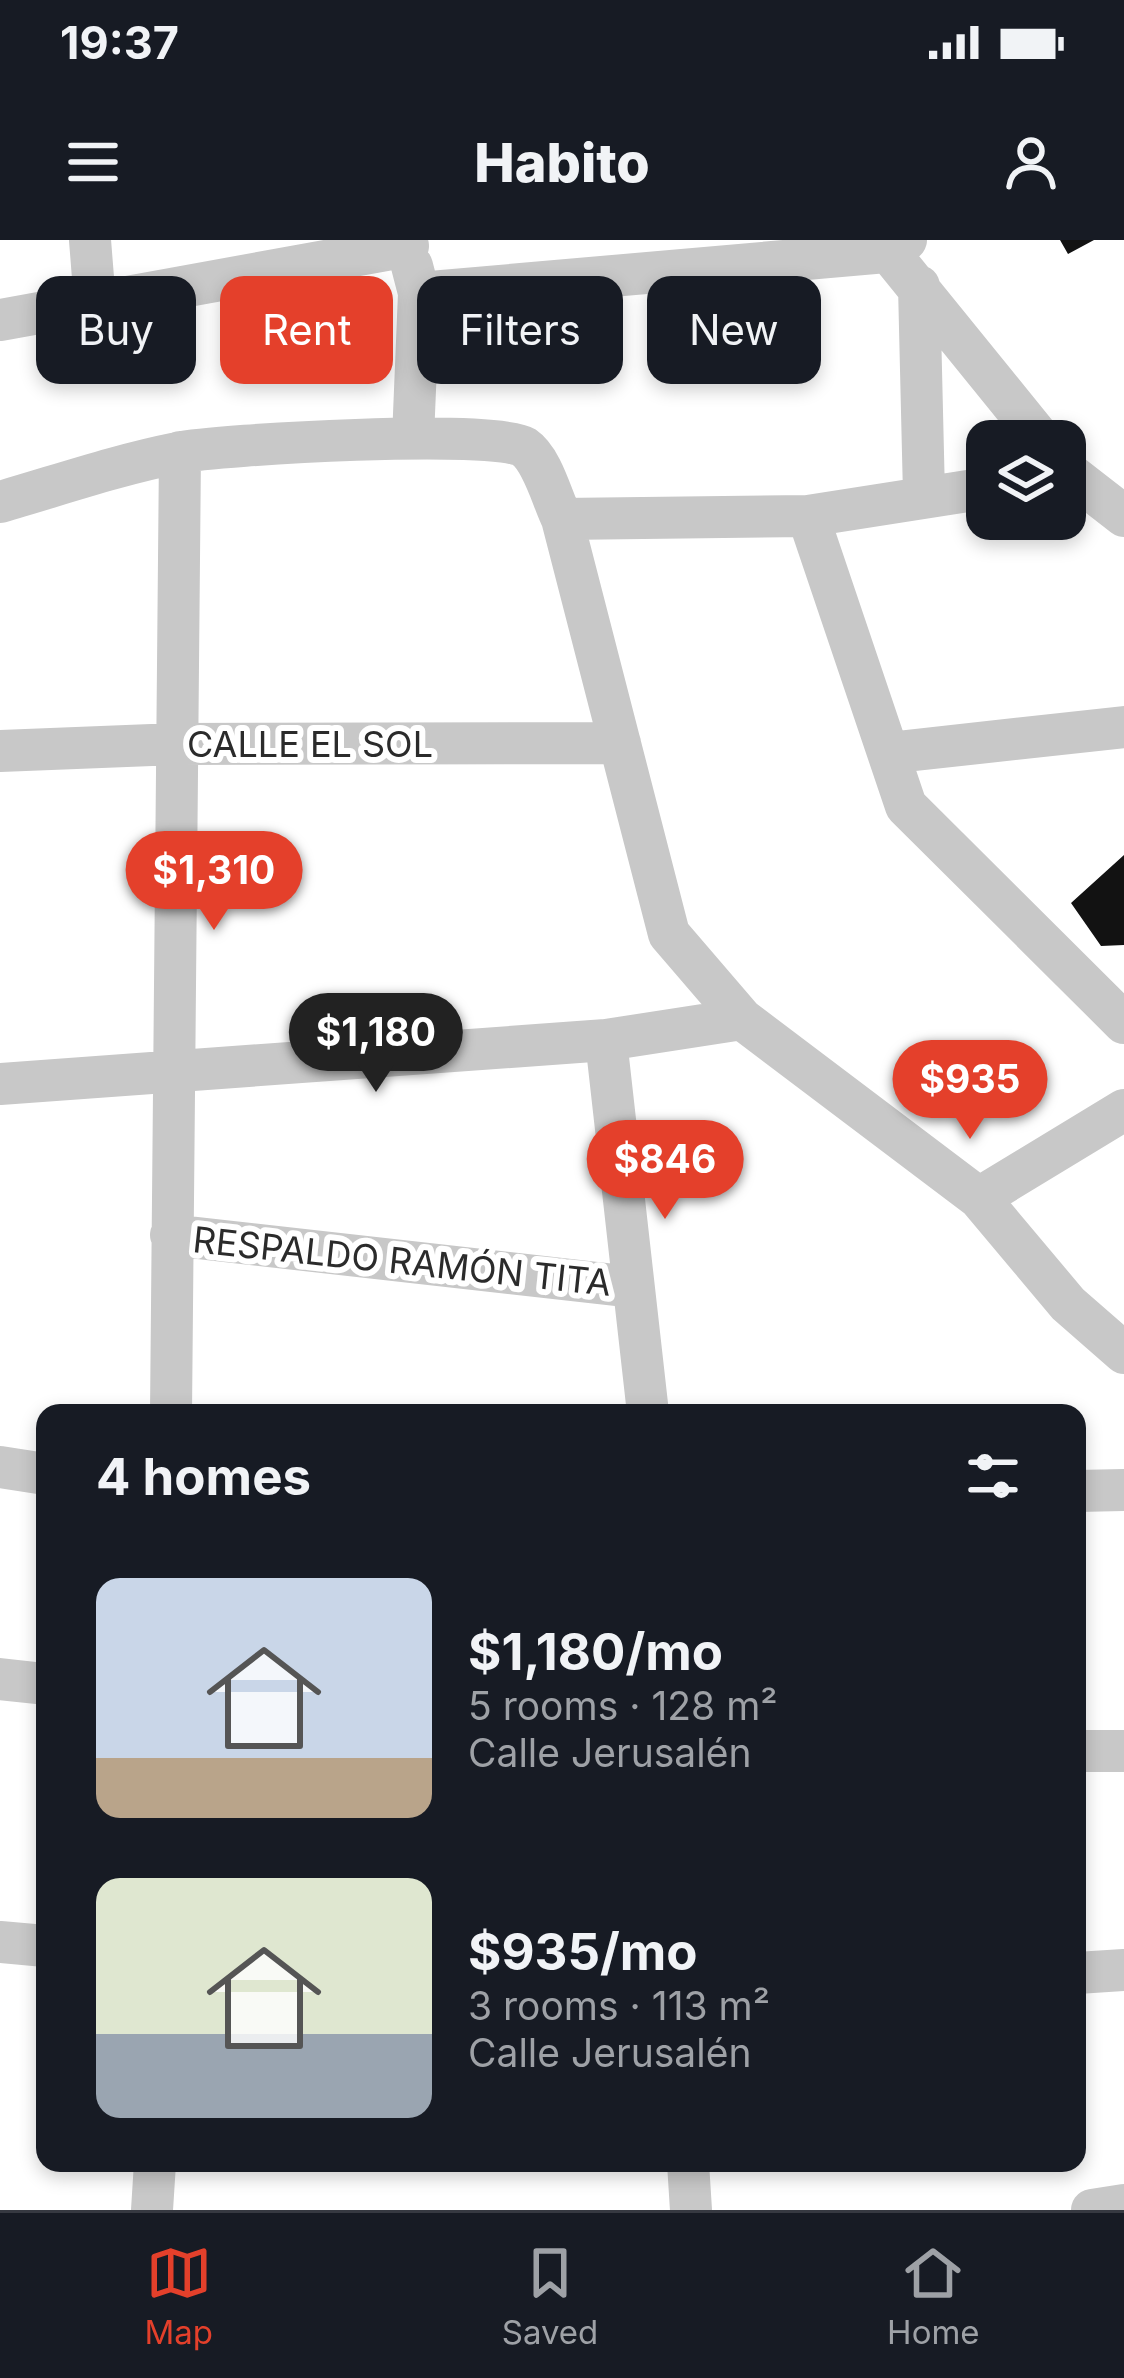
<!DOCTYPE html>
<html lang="en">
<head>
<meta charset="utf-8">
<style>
	body { margin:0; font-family:Inter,sans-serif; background:#20242c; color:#f1f3f6; height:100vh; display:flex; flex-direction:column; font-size:45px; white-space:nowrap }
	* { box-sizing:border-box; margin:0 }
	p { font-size:39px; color:#9ea1a6 }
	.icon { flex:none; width:66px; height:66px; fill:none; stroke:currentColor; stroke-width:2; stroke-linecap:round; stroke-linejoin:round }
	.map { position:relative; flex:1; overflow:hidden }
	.sheet { position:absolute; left:36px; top:1164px; width:1050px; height:768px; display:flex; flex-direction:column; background:#171b24; border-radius:24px; box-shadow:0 6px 18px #0003 }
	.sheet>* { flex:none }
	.banner { position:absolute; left:36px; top:36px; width:1053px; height:108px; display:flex; gap:24px }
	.tools { position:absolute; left:966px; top:180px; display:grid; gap:24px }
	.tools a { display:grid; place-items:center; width:120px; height:120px; border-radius:24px; background:#171b24; box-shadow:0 6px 18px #0003; font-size:60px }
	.price { position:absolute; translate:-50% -102px; padding:0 27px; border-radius:42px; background:#e4402b; color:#fff; font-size:39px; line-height:78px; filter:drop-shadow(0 3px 6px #0008) }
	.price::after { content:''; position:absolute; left:50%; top:72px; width:36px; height:27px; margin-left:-18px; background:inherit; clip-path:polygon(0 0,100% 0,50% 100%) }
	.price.current { background:#222; color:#fff }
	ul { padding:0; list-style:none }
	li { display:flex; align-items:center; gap:36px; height:300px; padding:0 60px }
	li span { display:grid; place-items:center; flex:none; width:336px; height:240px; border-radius:24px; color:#555 }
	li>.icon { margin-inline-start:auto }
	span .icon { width:144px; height:144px; fill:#fffc; stroke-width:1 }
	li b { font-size:51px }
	h2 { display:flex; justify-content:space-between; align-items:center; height:144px; padding:0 60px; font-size:51px }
	.tag { padding:0 42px; border-radius:24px; background:#171b24; box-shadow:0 6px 18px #0003; font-size:42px; line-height:108px }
	.tag.current { background:#e4402b; color:#fff }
	.status { display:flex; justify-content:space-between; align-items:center; height:84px; padding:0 60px; background:#171b24; direction:ltr }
	.status svg { height:33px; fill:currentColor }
	header { display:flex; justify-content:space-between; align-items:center; height:156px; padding:0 60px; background:#171b24; font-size:54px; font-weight:800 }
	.tabs { display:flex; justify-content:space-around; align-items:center; height:168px; border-top:3px solid #363941; background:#171b24; font-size:33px; color:#9ea1a6 }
	.tabs a { display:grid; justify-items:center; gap:6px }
	.tabs .current { color:#e4402b }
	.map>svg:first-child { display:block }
	.building { fill:#121212 }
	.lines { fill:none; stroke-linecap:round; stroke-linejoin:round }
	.minor { stroke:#c8c8c8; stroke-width:42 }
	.labels { text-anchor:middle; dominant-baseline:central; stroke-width:12; stroke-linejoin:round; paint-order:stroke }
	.street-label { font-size:36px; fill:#2b2b2b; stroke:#fff }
</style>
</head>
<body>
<div class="status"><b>19:37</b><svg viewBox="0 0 49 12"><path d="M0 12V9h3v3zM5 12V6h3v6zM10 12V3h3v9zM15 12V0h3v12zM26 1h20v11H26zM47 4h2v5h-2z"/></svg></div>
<header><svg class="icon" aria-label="menu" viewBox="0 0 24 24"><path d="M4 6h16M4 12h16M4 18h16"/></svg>Habito<svg class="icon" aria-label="person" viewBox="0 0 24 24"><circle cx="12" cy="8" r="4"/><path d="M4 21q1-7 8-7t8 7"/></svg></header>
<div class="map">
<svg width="1124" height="1970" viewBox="0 0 1124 1970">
	<rect width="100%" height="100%" fill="#fff"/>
	<path class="building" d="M1060 0H1094L1068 14Z
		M1124 615V705L1101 706 1071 663Z"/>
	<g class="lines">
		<path class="minor" d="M90 0 95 63
			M879 0 1042 201
			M412 26 419 53 413 198
			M919 46 924 255
			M419 53 886 12 906 0
			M0 80 408 6
			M1065 230 1124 276
			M0 262C59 245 117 225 177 213 219 204 497 189 524 207 543 220 552 259 562 279L669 694 742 779 979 958 1068 1064 1124 1113
			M808 276 906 566 1124 783
			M562 279 808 276 987 248
			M0 511 177 504 620 503
			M888 513 1124 487
			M606 800 648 1173
			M0 844 606 800 742 779
			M979 958 1124 870
			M171 995 633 1047
			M171 1173 180 212
			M0 1227 45 1234
			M1077 1251 1124 1250
			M0 1439 45 1444
			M1077 1511H1124
			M0 1702 45 1706
			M1077 1733 1124 1730
			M688 1923 691 1970
			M152 1970 155 1923
			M1092 1970 1124 1965"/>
	</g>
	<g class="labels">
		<g class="street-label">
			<text x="310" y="504">CALLE EL SOL</text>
			<text transform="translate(402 1021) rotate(6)">RESPALDO RAMÓN TITA</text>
		</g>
	</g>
</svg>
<div class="tools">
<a><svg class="icon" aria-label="layers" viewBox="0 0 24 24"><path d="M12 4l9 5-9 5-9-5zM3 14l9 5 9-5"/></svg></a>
</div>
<b class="price" style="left:214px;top:693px">$1,310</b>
<b class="price current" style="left:376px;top:855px">$1,180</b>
<b class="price" style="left:970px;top:902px">$935</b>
<b class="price" style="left:665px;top:982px">$846</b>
<div class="banner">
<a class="tag">Buy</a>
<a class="tag current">Rent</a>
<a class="tag">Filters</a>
<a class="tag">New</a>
</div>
<section class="sheet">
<h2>4 homes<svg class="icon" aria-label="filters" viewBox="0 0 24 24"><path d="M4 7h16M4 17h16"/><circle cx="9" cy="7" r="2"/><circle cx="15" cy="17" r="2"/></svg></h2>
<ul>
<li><span style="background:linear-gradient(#c9d6e8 75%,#b9a48a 0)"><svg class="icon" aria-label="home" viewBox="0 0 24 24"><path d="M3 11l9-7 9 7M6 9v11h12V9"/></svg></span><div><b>$1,180/mo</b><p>5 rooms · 128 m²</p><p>Calle Jerusalén</p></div></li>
<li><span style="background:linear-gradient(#dfe7d0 65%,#9aa5b1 0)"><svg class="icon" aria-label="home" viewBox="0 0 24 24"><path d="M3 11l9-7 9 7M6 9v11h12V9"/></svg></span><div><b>$935/mo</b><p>3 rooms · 113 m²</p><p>Calle Jerusalén</p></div></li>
</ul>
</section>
</div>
<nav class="tabs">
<a class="current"><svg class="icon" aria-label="map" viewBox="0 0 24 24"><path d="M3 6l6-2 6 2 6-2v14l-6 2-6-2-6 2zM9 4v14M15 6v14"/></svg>Map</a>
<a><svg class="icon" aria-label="saved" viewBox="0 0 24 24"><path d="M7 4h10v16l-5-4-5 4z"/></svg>Saved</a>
<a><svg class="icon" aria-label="home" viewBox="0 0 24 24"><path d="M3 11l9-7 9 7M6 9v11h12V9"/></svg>Home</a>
</nav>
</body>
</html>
